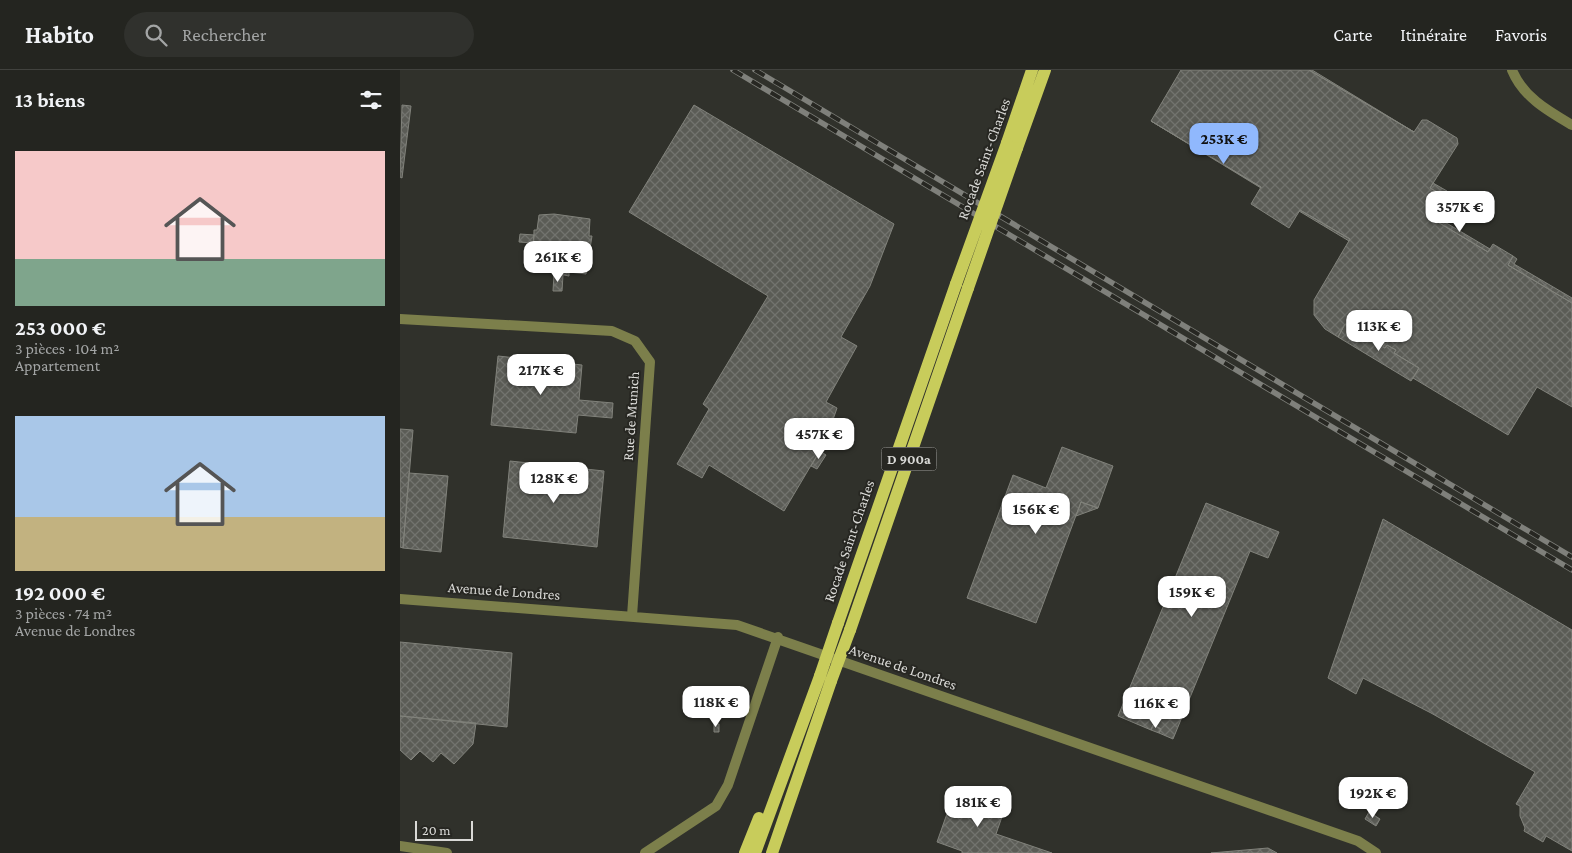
<!DOCTYPE html>
<html lang="fr">
<head>
<meta charset="utf-8">
<style>
	body { margin:0; font-family:"Crimson Pro",serif; background:#30312d; color:#f1f3f6; height:100vh; display:flex; flex-direction:column; font-size:19px; white-space:nowrap }
	* { box-sizing:border-box; margin:0 }
	p { font-size:16px; color:#a3a5a5 }
	.icon { flex:none; width:28px; height:28px; fill:none; stroke:currentColor; stroke-width:2; stroke-linecap:round; stroke-linejoin:round }
	.map { position:relative; flex:1; overflow:hidden }
	.sheet { display:flex; flex-direction:column; background:#242520; width:400px }
	.sheet>* { flex:none }
	.scale { position:absolute; left:15px; bottom:12px; width:58px; box-sizing:border-box; padding-left:5px; border:2px solid #d9d9d6; border-top:0; font-size:14px; line-height:18px; white-space:nowrap; color:#d9d9d6; -webkit-text-stroke:4px #272722; paint-order:stroke }
	.price { position:absolute; translate:-50% -42px; padding:0 11px; border-radius:10px; background:#fff; color:#222; font-size:16px; line-height:32px; filter:drop-shadow(0 1px 2px #0008) }
	.price::after { content:''; position:absolute; left:50%; top:30px; width:15px; height:11px; margin-left:-8px; background:inherit; clip-path:polygon(0 0,100% 0,50% 100%) }
	.price.active { background:#90b8fd; color:#111 }
	ul { padding:0; list-style:none }
	li { display:grid; align-content:center; gap:10px; height:265px; padding:0 15px }
	li span { display:grid; place-items:center; height:155px; border-radius:0px; color:#555 }
	li>.icon { margin-inline-start:auto }
	span .icon { width:90px; height:90px; fill:#fffc; stroke-width:1 }
	li b { font-size:21px }
	h2 { display:flex; justify-content:space-between; align-items:center; height:60px; padding:0 15px; font-size:21px }
	header { display:flex; align-items:center; gap:30px; box-sizing:border-box; height:70px; padding:0 25px; background:#242520; border-bottom:1px solid #41423e }
	header strong { font-size:24px }
	nav { display:flex; gap:28px; margin-inline-start:auto; font-size:18px }
	.search { width:350px; height:45px; background:#30312d; display:flex; align-items:center; gap:12px; box-sizing:border-box; padding:0 18px; border-radius:28px; color:#a3a5a5; font-size:19px }
	main { display:flex; flex:1; min-height:0 }
	.map>svg:first-child { display:block }
	.building { fill:url(#building-cross-hatch); stroke:#81827b }
	.lines { fill:none; stroke-linecap:round; stroke-linejoin:round }
	.street { stroke:#7c7f4b; stroke-width:10 }
	.primary { stroke:#c8cc5b; stroke-width:12 }
	.rail-casing { stroke:#7f807b; stroke-width:5.5 }
	.rail { stroke:#272722; stroke-width:4; stroke-dasharray:11; stroke-linecap:butt }
	.primary-bridge { stroke:#c8cc5b; stroke-width:12 }
	.labels { text-anchor:middle; dominant-baseline:central; stroke-width:4; stroke-linejoin:round; paint-order:stroke }
	.shield { fill:#272722; stroke:#a4a4a0; stroke-width:1 }
	.shield-label { font-size:14px; font-weight:bold; fill:#d9d9d6 }
	.street-label { font-size:15px; fill:#d9d9d6; stroke:#272722 }
</style>
</head>
<body>
<header>
<strong>Habito</strong>
<div class="search"><svg class="icon" aria-label="search" viewBox="0 0 24 24"><circle cx="10" cy="10" r="6"/><path d="M15 15l6 6"/></svg>Rechercher</div>
<nav><a>Carte</a><a>Itinéraire</a><a>Favoris</a></nav>
</header>
<main>
<section class="sheet">
<h2>13 biens<svg class="icon" aria-label="filters" viewBox="0 0 24 24"><path d="M4 7h16M4 17h16"/><circle cx="9" cy="7" r="2"/><circle cx="15" cy="17" r="2"/></svg></h2>
<ul>
<li><span style="background:linear-gradient(#f6c9c9 70%,#7fa58c 0)"><svg class="icon" aria-label="home" viewBox="0 0 24 24"><path d="M3 11l9-7 9 7M6 9v11h12V9"/></svg></span><div><b>253 000 €</b><p>3 pièces · 104 m²</p><p>Appartement</p></div></li>
<li><span style="background:linear-gradient(#a9c7e8 65%,#c2b280 0)"><svg class="icon" aria-label="home" viewBox="0 0 24 24"><path d="M3 11l9-7 9 7M6 9v11h12V9"/></svg></span><div><b>192 000 €</b><p>3 pièces · 74 m²</p><p>Avenue de Londres</p></div></li>
</ul>
</section>
<div class="map">
<svg width="1172" height="783" viewBox="0 0 1172 783">
	<defs>
		<pattern id="building-cross-hatch" width="8" height="8" patternUnits="userSpaceOnUse" patternTransform="scale(1.25)"><rect width="8" height="8" fill="#5b5c56"/><path d="M0 0l8 8M0 8l8-8" fill="none" stroke="#72736e"/></pattern>
	</defs>
	<rect width="100%" height="100%" fill="#30312b"/>
	<path class="building" d="M781 0H909L1014 62 1022 50H1027L1057 68 1058 74 1030 118 1044 126 1031 148 1088 182 1093 174 1113 186 1108 195 1172 233V337L1137 317 1108 365 1013 308 1019 298 994 283 996 280 987 275 985 278 983 277 985 273 975 267 973 271 945 254 938 267 925 259 914 245V230L950 169 900 140 889 158 851 134 861 117 751 51Z
		M909 0H912L1014 62Z
		M2 35 11 36 2 108 0 107Z
		M294 35 494 154 470 216 441 267 457 276 426 332 437 338 426 370 384 441 309 395 302 408 277 394 309 339 303 334 368 226 229 142Z
		M751 51 861 117V118Z
		M1033 113 1047 121 1044 126 1030 118Z
		M900 140 950 169 949 171 899 141Z
		M154 144 190 149 189 166H192L186 204 169 202V206L133 199 134 160H137L139 145Z
		M1033 145 1090 179 1088 182 1031 148Z
		M120 164 134 165 133 173 119 172Z
		M1113 186 1117 189 1114 194 1172 228V233L1108 195Z
		M154 204 163 205 162 221H153Z
		M945 254 973 271 975 267 985 273 983 277 985 278 987 275 996 280 994 283 1019 298 1011 311 938 267Z
		M98 286 182 295 179 330 213 333 212 348 178 345 176 363 91 355Z
		M0 359 13 360 3 478 0 477Z
		M662 377 713 396 698 438 681 432 636 553 567 528 613 405 646 418Z
		M420 381 426 385 417 399 411 396Z
		M110 391 204 401 197 477 103 467Z
		M9 403 48 406 41 482 3 478Z
		M681 432 698 438 676 446Z
		M806 433 879 462 868 488 850 481 773 669 759 663 761 659 753 655 751 660 718 646Z
		M983 449 1172 560V781L1146 766 1143 772 1124 761 1125 758 1120 746V736L1116 734 1135 702 1031 643 963 608 956 624 928 608Z
		M0 572 112 583 107 657 0 646Z
		M0 646 76 653 73 674 54 694 41 683 33 692 20 681 11 690 0 680Z
		M314 654H319V662H314Z
		M753 655 761 659 759 663 751 660Z
		M555 721 605 738 596 764 652 783H562V781L537 772Z
		M969 742 980 749 976 756 965 749Z
		M868 778 877 783H811Z"/>
	<g class="lines">
		<path class="street" d="M1112 0C1123 27 1148 41 1172 55
			M0 249 212 261 235 271 250 292 232 546
			M0 529 337 555 958 771 976 783
			M0 776 47 783
			M245 783 316 736 328 715 378 567"/>
		<path class="primary" d="M607 73 632 0
			M617 78 645 0
			M438 553 556 214
			M450 560 568 218
			M345 783 359 748
			M355 783 420 606
			M372 783 431 611"/>
		<defs>
			<path id="rail" d="M333 0 1172 500
				M355 0 1172 487"/>
		</defs>
		<use href="#rail" class="rail-casing"/>
		<use href="#rail" class="rail"/>
		<path class="primary-bridge" d="M556 214 607 73
			M568 218 617 78
			M420 606 438 553
			M431 611 450 560"/>
	</g>
	<g class="labels">
		<rect class="shield" x="481.5" y="377.5" width="55" height="23" rx="4"/>
		<g class="shield-label">
			<text x="509" y="389">D 900a</text>
		</g>
		<g class="street-label">
			<text transform="translate(584 89) rotate(-70)">Rocade Saint-Charles</text>
			<text transform="translate(231 346) rotate(-86)">Rue de Munich</text>
			<text transform="translate(449 471) rotate(-71)">Rocade Saint-Charles</text>
			<text transform="translate(104 521) rotate(4)">Avenue de Londres</text>
			<text transform="translate(503 597) rotate(19)">Avenue de Londres</text>
		</g>
	</g>
</svg>
<div class="scale">20 m</div>
<b class="price active" style="left:824px;top:95px">253K €</b>
<b class="price" style="left:1060px;top:163px">357K €</b>
<b class="price" style="left:158px;top:213px">261K €</b>
<b class="price" style="left:979px;top:282px">113K €</b>
<b class="price" style="left:141px;top:326px">217K €</b>
<b class="price" style="left:419px;top:390px">457K €</b>
<b class="price" style="left:154px;top:434px">128K €</b>
<b class="price" style="left:636px;top:465px">156K €</b>
<b class="price" style="left:792px;top:548px">159K €</b>
<b class="price" style="left:316px;top:658px">118K €</b>
<b class="price" style="left:756px;top:659px">116K €</b>
<b class="price" style="left:973px;top:749px">192K €</b>
<b class="price" style="left:578px;top:758px">181K €</b>
</div>
</main>
</body>
</html>
